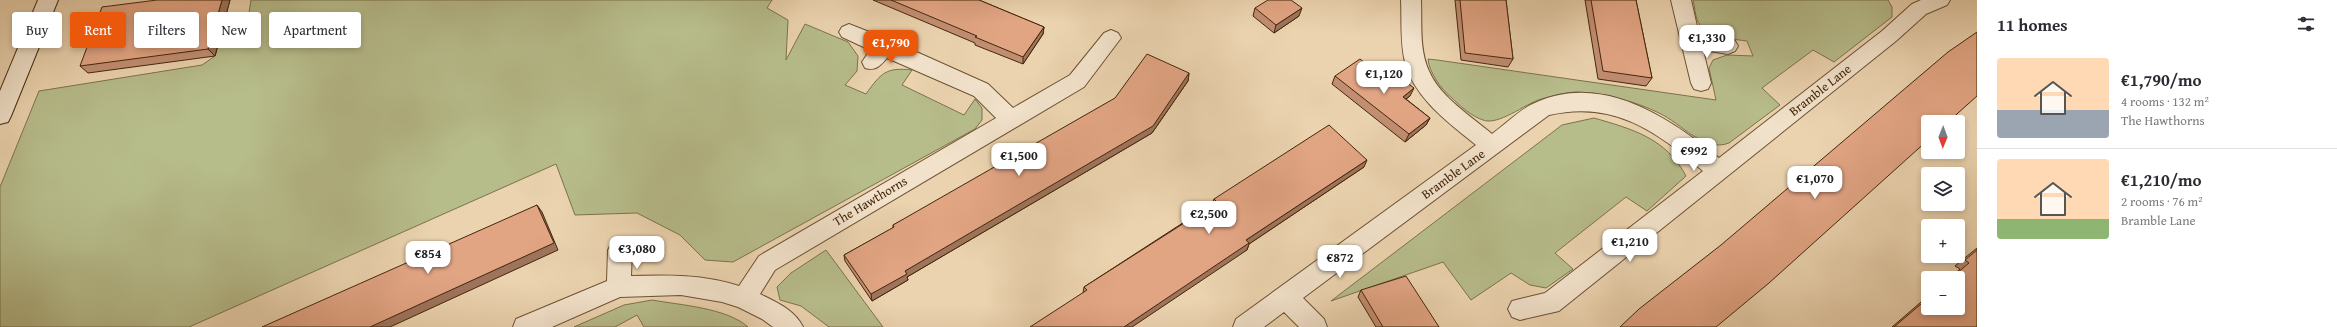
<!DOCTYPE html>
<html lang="en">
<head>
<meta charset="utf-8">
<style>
	body { margin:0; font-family:"Gentium Book Plus",serif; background:#f2f2f3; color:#2b2b33; height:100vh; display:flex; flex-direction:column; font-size:15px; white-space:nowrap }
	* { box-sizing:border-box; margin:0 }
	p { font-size:13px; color:#7c7c81 }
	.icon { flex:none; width:22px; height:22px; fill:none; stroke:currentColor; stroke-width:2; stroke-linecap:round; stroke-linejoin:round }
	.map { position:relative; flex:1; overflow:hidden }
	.details { display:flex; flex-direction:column; background:#fff; width:360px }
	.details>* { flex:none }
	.banner { position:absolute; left:12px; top:12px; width:380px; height:36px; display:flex; gap:8px }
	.needle { width:26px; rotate:181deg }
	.controls { position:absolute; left:1921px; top:115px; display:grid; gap:8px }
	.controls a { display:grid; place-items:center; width:44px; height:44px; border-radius:4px; background:#fff; box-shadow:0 2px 6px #0003; font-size:20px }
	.price { position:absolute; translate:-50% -34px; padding:0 9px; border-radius:8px; background:#fff; color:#222; font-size:13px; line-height:26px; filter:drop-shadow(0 1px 2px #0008) }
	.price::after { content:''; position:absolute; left:50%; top:24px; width:12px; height:9px; margin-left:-6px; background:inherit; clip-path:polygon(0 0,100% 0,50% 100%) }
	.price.on { background:#ea580c; color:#fff }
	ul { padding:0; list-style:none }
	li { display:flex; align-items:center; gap:12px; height:100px; padding:0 20px }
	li+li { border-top:1px solid #e1e1e2 }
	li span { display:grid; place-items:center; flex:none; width:112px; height:80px; border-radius:4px; color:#555 }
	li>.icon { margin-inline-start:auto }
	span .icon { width:48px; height:48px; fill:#fffc; stroke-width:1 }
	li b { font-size:17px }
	h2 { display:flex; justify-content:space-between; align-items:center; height:48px; padding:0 20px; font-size:17px }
	.tag { padding:0 14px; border-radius:4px; background:#fff; box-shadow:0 2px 6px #0003; font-size:14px; line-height:36px }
	.tag.on { background:#ea580c; color:#fff }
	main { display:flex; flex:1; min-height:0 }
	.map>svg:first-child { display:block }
	.green { fill:#b7bc8b; stroke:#7d724b }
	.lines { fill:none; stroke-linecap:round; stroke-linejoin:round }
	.street-casing { stroke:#6d5234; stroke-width:2 }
	.secondary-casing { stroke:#43270b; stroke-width:2 }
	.street { fill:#f2e2cb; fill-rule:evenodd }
	.secondary { fill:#f2e2cb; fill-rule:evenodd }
	.wall { fill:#c28e72; stroke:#43270b }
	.shaded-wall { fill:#9e745c; stroke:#43270b }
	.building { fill:#e2a584; stroke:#43270b }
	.labels { text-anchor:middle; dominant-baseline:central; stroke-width:3.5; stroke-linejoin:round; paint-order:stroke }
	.street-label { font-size:13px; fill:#43270b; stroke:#f2e2cb }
</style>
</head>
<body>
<main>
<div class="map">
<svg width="1977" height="327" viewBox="0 0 1977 327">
	<rect width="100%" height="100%" fill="#ebd3af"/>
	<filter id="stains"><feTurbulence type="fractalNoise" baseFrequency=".005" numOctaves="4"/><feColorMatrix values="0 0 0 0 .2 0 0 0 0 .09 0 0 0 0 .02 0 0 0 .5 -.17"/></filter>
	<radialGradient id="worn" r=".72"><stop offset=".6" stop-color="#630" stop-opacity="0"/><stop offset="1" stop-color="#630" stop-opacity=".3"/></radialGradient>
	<path class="green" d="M251 0H772L767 8 788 20 786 60 805 24 848 42 858 56 857 71 845 85 866 94C881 73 886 67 912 70L902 85 964 115 975 99 982 108V120L975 129 733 262 705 260 680 235 637 213 575 215 556 164 189 327H0V187L39 91 202 65 215 56 224 22 248 19Z
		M1693 0H1888L1892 7V17L1834 62 1813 50 1762 88 1780 105 1729 143C1704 153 1681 123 1659 113 1634 101 1605 93 1577 92 1567 92 1552 96 1541 99 1525 104 1498 126 1483 120 1471 116 1460 106 1451 97 1441 89 1429 72 1428 59L1437 60 1716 100 1709 68 1713 60 1727 55 1753 56 1747 41C1733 39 1710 38 1700 25 1695 19 1695 7 1693 0Z
		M1594 118C1632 129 1666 138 1686 176L1647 211 1626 197 1555 253 1573 269 1546 288 1530 285 1511 273 1471 300 1443 262 1331 301 1562 125Z
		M826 250 883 327H829L801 306 780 300 777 287 791 273Z
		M652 300C680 305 727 308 748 327H644L637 315 615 327H574L624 305Z"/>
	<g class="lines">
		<defs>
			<path id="street" d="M1401 0H1421C1422 23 1419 49 1429 71 1440 97 1471 116 1492 134 1506 124 1521 108 1537 102 1603 73 1670 118 1719 158L1882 31 1912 4 1921 0H1950L1947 5 1926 14 1896 41 1559 311 1520 320 1512 317 1508 309 1512 301 1545 293 1703 171C1656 131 1614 100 1549 115L1303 298 1324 319 1327 327H1299L1284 312 1264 327H1233L1236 319 1476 145C1449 123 1414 98 1405 62 1400 42 1402 20 1401 0Z
				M1671 0H1691L1699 35 1735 41 1738 46 1735 51 1728 54 1703 50 1711 83 1708 89 1701 91 1694 89 1691 83Z
				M849 24 892 41 988 84 1013 108 1070 75 1104 33 1111 30 1118 33 1121 38 1084 87 775 270 760 294C776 302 795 310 803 327H773L762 319 738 307 722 302 681 295 620 297 552 327H513L516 319 607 281 608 250 612 243 620 240 628 243 632 250 631 276C668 275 703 274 739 286L759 256 996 118 974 96 887 58C880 66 876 71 865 68L862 62 870 50 842 37 839 32 842 27Z"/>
			<path id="secondary" d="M38 0H58L11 116 8 122 0 124V91Z"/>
		</defs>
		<use href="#street" class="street-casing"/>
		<use href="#secondary" class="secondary-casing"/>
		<use href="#street" class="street"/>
		<use href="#secondary" class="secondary"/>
	</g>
	<path class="wall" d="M230 0 215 56 88 73 80 66Z
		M873 0H979L1044 27 1043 34 1023 64 975 45V43Z
		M1455 0H1506L1513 59 1508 67 1461 60Z
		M1585 0H1636L1652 78 1646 86 1598 79Z
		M1255 8 1299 16 1274 33 1253 16Z
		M1189 73 1188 81 1152 133 907 277 908 280 872 301 845 261 844 255 893 228V225Z
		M1335 76 1410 96 1406 99 1430 118 1426 125 1405 142 1332 84Z
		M1364 167 1249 244 1247 250 1083 293 1084 287 1212 204 1214 199Z
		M1977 248V327H1892L1928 296V308L1958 278H1950L1960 269 1955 266Z
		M1361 290 1439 327H1376L1358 297Z"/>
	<path class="shaded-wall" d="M222 0H230L215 56 208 49Z
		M1302 8 1299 16 1274 33 1276 25Z
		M1044 27 1043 34 1023 64V57Z
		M1189 73 1188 81 1152 133 907 277 908 280 872 301 871 294 905 271Z
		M1414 88 1410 96 1399 104 1403 97Z
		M1430 118 1426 125 1405 142 1409 134Z
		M1367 160 1364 167 1249 244 1247 250 1132 327H1124L1246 240Z
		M537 205 542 212 558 250 390 327H370Z"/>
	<path class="building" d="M157 0H222L208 49 80 66 102 7Z
		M891 0H979L1044 27 1023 57 975 37 977 36Z
		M1268 0H1291L1302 8 1276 25 1255 8Z
		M1460 0H1506L1513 59 1465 53Z
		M1591 0H1636L1652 78 1603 71Z
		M1977 32V96L1948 122H1928V140L1769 283 1716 327H1620L1639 309 1721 245 1948 52Z
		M1147 54 1189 73 1153 126 905 271 907 274 871 294 844 255 894 227 893 225 1115 98Z
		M1360 59 1383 77 1391 71 1414 88 1403 97 1430 118 1409 134 1335 76Z
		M1329 125 1367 160 1246 240 1249 243 1124 327H1030L1087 290 1084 287 1217 202 1214 199Z
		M537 205 554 243 370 327H262Z
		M1977 250V327H1894L1928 298V308H1958V278H1951L1969 263 1965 260Z
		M1406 276 1439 327H1383L1361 290Z"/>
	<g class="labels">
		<g class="street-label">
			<text transform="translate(1820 90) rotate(-38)">Bramble Lane</text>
			<text transform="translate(1453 174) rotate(-36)">Bramble Lane</text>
			<text transform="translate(870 201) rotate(-31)">The Hawthorns</text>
		</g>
	</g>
	<rect width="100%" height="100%" filter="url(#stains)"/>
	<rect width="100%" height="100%" fill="url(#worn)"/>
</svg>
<div class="controls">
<a><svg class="needle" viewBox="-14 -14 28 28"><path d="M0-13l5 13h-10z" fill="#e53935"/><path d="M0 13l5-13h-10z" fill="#7c7c81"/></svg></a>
<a><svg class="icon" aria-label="layers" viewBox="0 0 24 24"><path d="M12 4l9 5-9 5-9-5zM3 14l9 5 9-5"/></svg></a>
<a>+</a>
<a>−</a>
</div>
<b class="price" style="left:1707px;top:59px">€1,330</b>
<b class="price on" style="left:891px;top:64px">€1,790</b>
<b class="price" style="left:1384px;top:95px">€1,120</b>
<b class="price" style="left:1694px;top:172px">€992</b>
<b class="price" style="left:1019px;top:177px">€1,500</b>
<b class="price" style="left:1815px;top:200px">€1,070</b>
<b class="price" style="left:1209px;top:235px">€2,500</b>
<b class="price" style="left:1630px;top:263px">€1,210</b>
<b class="price" style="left:637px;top:270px">€3,080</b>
<b class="price" style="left:428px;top:275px">€854</b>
<b class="price" style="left:1340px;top:279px">€872</b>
<div class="banner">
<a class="tag">Buy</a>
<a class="tag on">Rent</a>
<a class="tag">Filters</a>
<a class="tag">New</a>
<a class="tag">Apartment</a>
</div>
</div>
<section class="details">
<h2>11 homes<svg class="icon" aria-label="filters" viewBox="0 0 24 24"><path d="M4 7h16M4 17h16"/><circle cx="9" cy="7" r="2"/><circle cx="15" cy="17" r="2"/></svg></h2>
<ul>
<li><span style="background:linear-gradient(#ffd9b3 65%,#9aa5b1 0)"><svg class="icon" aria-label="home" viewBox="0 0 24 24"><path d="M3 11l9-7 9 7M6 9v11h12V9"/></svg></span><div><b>€1,790/mo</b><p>4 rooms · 132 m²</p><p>The Hawthorns</p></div></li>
<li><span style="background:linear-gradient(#ffd9b3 75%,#8fb573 0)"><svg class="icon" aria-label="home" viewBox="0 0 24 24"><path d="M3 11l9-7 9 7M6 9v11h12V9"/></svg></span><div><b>€1,210/mo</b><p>2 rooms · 76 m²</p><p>Bramble Lane</p></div></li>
</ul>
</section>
</main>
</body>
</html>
